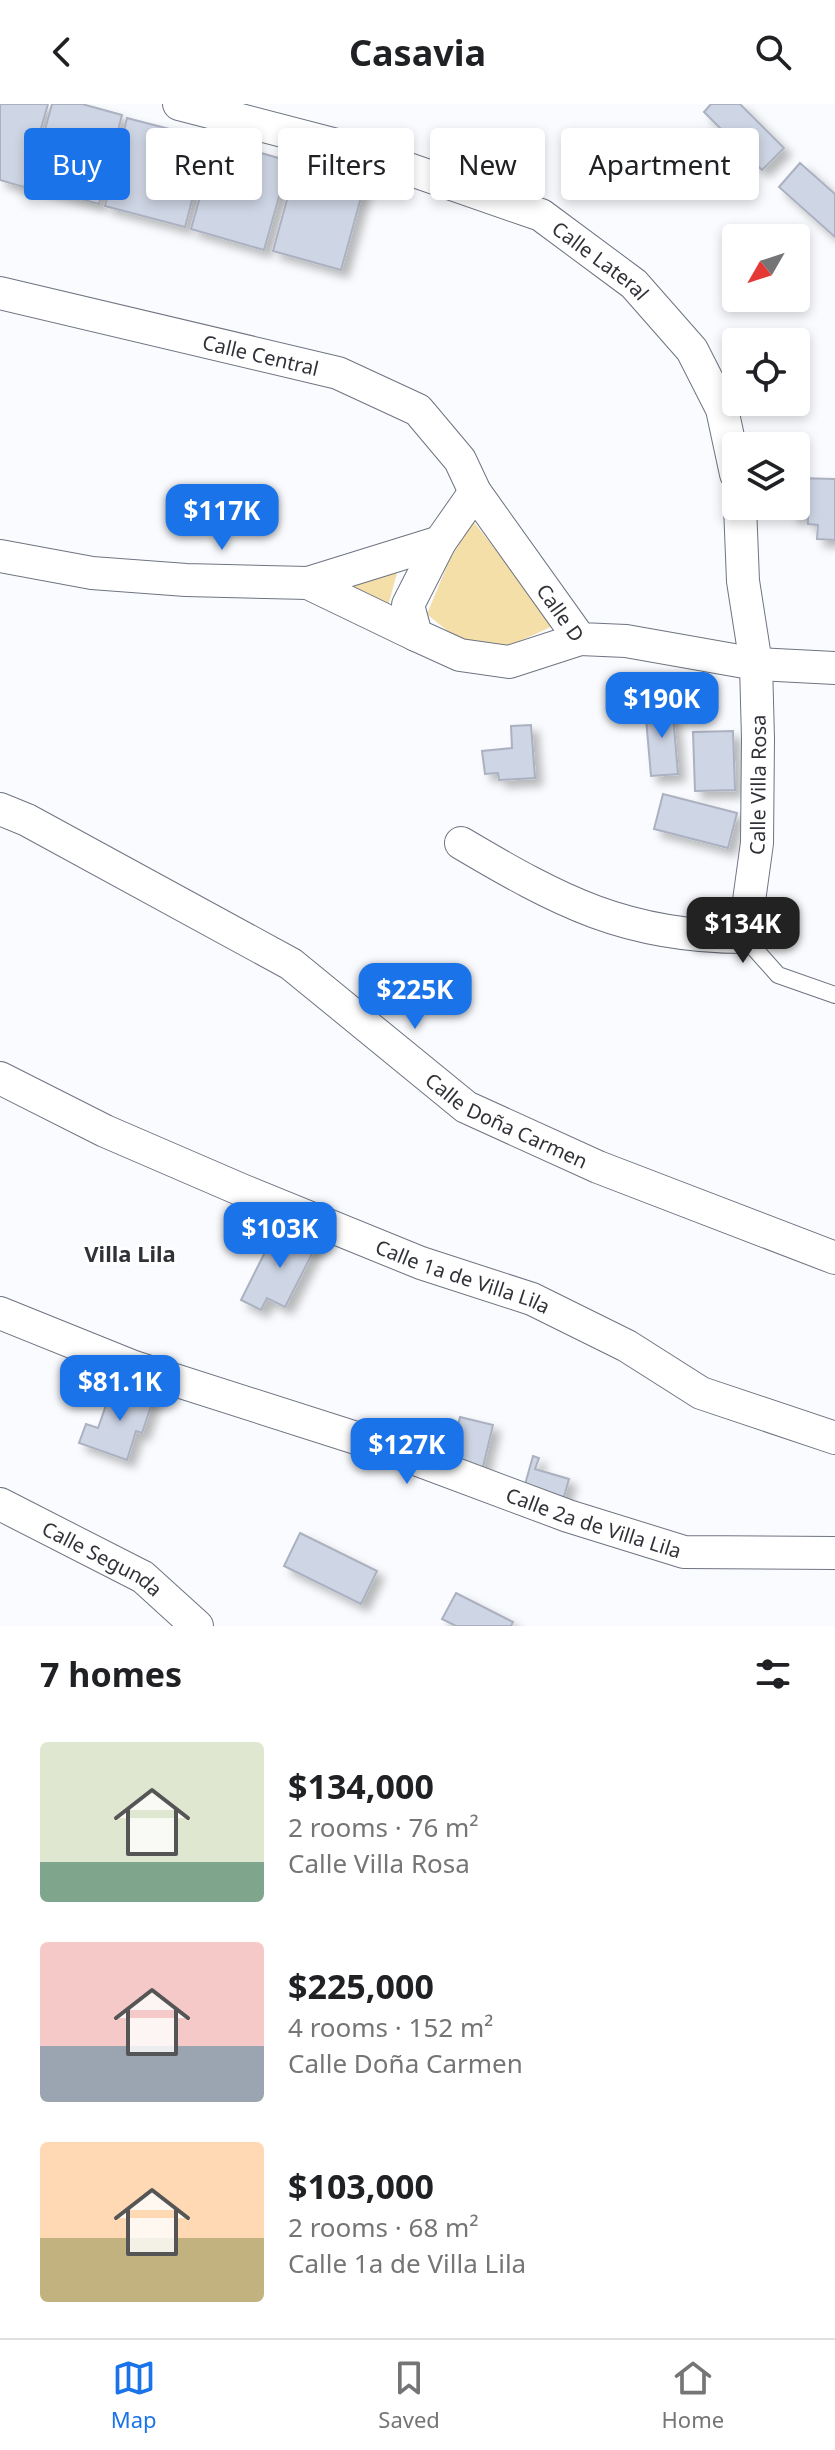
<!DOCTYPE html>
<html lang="en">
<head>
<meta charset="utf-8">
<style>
	body { margin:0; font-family:"Noto Sans",sans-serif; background:#f6f6f6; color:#202124; height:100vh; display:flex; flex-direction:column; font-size:30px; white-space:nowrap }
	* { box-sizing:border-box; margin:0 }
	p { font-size:26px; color:#757577 }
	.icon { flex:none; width:44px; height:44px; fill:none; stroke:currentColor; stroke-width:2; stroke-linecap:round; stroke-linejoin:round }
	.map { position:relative; height:1522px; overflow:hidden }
	.side { display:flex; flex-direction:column; background:#fff; flex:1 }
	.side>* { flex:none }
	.hud { position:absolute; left:24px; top:24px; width:788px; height:72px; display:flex; gap:16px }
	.needle { width:52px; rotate:231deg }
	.controls { position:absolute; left:722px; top:120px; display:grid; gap:16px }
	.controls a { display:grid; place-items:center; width:88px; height:88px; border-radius:8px; background:#fff; box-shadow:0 4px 12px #0003; font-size:40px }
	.price { position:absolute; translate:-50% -68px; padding:0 18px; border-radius:16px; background:#1a73e8; color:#fff; font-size:26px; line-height:52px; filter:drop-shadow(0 2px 4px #0008) }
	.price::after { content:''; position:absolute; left:50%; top:48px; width:24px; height:18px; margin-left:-12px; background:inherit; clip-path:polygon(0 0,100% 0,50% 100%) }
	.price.current { background:#222; color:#fff }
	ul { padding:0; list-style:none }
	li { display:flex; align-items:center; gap:24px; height:200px; padding:0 40px }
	li span { display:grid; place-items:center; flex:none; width:224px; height:160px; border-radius:8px; color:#555 }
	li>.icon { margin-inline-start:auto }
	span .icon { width:96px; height:96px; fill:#fffc; stroke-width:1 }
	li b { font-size:34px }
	h2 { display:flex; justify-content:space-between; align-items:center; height:96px; padding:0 40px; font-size:34px }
	.pill { padding:0 28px; border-radius:8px; background:#fff; box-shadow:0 4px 12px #0003; font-size:28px; line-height:72px }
	.pill.current { background:#1a73e8; color:#fff }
	header { display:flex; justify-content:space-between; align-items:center; height:104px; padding:0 40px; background:#fff; font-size:36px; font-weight:700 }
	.tab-bar { display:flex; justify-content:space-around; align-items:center; height:112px; border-top:2px solid #e0e0e0; background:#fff; font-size:22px; color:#757577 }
	.tab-bar a { display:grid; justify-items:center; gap:4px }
	.tab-bar .current { color:#1a73e8 }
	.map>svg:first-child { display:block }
	.green { fill:#f5dfa8 }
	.building { fill:#ced5e4; stroke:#abb1c0; stroke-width:2; filter:url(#shadow) }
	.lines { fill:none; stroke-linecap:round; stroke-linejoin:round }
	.lane-casing { stroke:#6e7481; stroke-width:18 }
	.street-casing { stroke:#6e7481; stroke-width:34 }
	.lane { stroke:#fff; stroke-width:16 }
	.street { stroke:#fff; stroke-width:32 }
	.labels { text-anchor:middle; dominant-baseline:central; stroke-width:6; stroke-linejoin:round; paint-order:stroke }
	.street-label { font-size:20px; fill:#303238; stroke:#fff }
	.neighbourhood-label { font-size:22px; font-weight:bold; fill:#303238; stroke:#fff }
</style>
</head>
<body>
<header><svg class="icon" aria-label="back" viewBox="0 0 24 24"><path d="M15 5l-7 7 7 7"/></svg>Casavia<svg class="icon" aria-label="search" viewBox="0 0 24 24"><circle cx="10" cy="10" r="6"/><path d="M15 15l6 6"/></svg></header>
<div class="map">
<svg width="835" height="1522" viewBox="0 0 835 1522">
	<defs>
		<filter id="shadow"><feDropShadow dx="7" dy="7" stdDeviation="4" flood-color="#0004"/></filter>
	</defs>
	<rect width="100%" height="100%" fill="#fafbfe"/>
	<path class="green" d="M473 417 555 521C492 550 483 558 427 510L449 457Z
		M399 462 388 502 326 479Z"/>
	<path class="building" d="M0 0H48L24 83 0 76Z
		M52 0H82L122 11 99 100 30 81Z
		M711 0H740L784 44 762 66 704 8Z
		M127 14 208 35 185 123 105 102Z
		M216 36 289 57 264 146 191 125Z
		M297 59 365 79 341 166 273 147Z
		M800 59 835 90V133L779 83Z
		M796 374 835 375V436L817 435 818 421 808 420V412H792V402H796Z
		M672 600 678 670 651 672 645 603Z
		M531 621 535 674 499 676 498 669 485 670 482 647 512 644 511 622Z
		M733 627 735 686 695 687 693 628Z
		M663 690 737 709 728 744 654 725Z
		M291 1124 318 1138 285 1203 267 1194 261 1206 241 1196 270 1138 282 1140Z
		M129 1281 155 1290 142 1329 136 1327 127 1356 79 1339 86 1320 98 1324 111 1287 125 1292Z
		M460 1313 493 1321 481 1371 448 1363Z
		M533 1352 539 1354 535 1365 569 1375 563 1396 524 1384Z
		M300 1429 377 1467 361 1500 284 1462Z
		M456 1489 513 1518 511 1522H456L442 1515Z"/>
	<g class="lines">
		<defs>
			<path id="lane" d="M744 833 778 871 835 891"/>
			<g id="street">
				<path id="s1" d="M179 0 348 44 541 111 634 180 692 246 722 305 736 370"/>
				<path id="s2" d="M0 189 338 269 418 306 460 356 475 388 580 535 626 537 756 560 835 564"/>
				<path d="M475 388 440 438 408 501 416 531 460 551 509 558 580 535"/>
				<path d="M0 452 92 469 186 476 308 479 416 531"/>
				<path d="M308 479 440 438"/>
				<path id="s3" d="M0 705 27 716 291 860 466 1003 598 1063 835 1154"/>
				<path id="s4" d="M461 739C559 797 626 833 744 833L757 739 758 635 756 560 743 477 740 402"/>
				<path id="s5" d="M0 974 105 1027 244 1087 421 1159 532 1195 627 1242 701 1289 835 1334"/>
				<path id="s6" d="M0 1209 134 1263 378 1341 568 1412 684 1448 835 1449"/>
				<path id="s7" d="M0 1400 143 1473 197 1522"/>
			</g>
		</defs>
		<use href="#lane" class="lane-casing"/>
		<use href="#street" class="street-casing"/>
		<use href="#lane" class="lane"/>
		<use href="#street" class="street"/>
	</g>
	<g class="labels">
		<g class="street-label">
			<text stroke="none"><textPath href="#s1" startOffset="454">Calle Lateral</textPath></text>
			<text stroke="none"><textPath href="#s2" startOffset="268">Calle Central</textPath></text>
			<text stroke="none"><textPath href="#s2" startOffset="684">Calle D</textPath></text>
			<text stroke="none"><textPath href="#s4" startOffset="456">Calle Villa Rosa</textPath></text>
			<text stroke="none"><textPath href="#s3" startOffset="598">Calle Doña Carmen</textPath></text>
			<text stroke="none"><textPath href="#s5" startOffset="504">Calle 1a de Villa Lila</textPath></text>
			<text stroke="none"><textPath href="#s6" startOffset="630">Calle 2a de Villa Lila</textPath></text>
			<text stroke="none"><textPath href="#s7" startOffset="116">Calle Segunda</textPath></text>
		</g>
		<g class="neighbourhood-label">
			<text x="130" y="1149">Villa Lila</text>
		</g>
	</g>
</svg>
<div class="controls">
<a><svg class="needle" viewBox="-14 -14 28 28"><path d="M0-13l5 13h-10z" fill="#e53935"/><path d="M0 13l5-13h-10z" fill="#757577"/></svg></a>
<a><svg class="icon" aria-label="locate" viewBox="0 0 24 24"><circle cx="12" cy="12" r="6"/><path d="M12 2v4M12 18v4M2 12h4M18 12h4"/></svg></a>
<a><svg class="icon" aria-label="layers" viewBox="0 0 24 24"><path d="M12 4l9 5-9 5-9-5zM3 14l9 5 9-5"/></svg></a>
</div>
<b class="price" style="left:222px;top:448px">$117K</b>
<b class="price" style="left:662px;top:636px">$190K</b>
<b class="price current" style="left:743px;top:861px">$134K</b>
<b class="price" style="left:415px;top:927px">$225K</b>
<b class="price" style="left:280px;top:1166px">$103K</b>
<b class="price" style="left:120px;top:1319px">$81.1K</b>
<b class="price" style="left:407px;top:1382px">$127K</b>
<div class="hud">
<a class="pill current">Buy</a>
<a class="pill">Rent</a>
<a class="pill">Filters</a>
<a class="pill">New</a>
<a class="pill">Apartment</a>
</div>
</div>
<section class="side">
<h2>7 homes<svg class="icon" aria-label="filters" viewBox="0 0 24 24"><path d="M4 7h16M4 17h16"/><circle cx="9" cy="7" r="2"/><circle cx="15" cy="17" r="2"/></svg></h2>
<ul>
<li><span style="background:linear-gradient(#dfe7d0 75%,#7fa58c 0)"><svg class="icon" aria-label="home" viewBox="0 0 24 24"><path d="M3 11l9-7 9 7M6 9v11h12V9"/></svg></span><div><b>$134,000</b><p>2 rooms · 76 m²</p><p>Calle Villa Rosa</p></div></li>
<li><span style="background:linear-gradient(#f6c9c9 65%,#9aa5b1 0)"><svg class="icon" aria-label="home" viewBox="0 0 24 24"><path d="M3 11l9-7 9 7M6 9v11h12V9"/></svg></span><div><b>$225,000</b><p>4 rooms · 152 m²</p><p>Calle Doña Carmen</p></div></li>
<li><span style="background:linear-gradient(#ffd9b3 60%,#c2b280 0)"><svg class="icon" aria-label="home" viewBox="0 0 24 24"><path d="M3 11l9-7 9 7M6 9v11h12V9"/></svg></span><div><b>$103,000</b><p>2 rooms · 68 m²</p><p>Calle 1a de Villa Lila</p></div></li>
</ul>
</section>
<nav class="tab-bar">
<a class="current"><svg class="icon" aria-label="map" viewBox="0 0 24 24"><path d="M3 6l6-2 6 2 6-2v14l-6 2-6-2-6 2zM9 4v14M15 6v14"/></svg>Map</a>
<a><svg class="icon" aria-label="saved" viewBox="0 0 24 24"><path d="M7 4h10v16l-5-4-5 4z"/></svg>Saved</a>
<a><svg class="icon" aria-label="home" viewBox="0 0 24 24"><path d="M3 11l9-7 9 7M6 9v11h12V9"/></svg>Home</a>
</nav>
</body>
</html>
